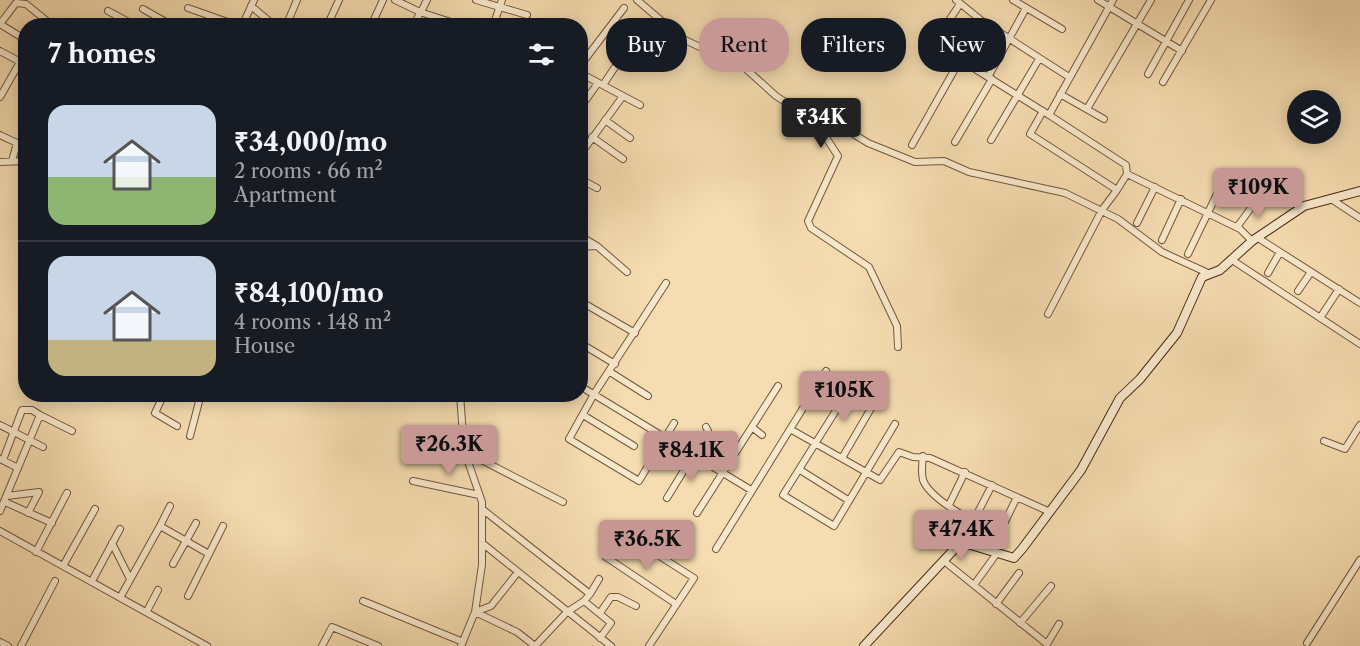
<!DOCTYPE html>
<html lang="en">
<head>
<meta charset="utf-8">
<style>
	body { margin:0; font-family:"Libre Caslon Text",serif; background:#20242c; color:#f1f3f6; height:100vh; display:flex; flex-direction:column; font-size:22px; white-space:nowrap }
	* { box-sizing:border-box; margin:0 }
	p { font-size:20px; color:#9ea1a6 }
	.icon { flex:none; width:33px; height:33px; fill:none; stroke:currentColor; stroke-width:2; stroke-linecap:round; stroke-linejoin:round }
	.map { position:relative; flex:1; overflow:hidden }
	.drawer { position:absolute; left:18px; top:18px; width:570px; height:384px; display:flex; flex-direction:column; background:#171b24; border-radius:24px; box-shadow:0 3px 15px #0003 }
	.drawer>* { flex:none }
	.guide { position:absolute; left:606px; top:18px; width:570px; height:54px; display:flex; gap:12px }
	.fabs { position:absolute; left:1287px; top:90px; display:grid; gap:12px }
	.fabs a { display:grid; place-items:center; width:54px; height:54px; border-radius:50%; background:#171b24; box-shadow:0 3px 15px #0003; font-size:30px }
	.price { position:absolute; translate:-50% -51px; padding:0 14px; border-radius:6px; background:#c59692; color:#111; font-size:20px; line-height:39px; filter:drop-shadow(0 2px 3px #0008) }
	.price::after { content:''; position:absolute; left:50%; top:36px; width:18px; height:14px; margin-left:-9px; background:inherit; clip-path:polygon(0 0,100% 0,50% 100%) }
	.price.selected { background:#222; color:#fff }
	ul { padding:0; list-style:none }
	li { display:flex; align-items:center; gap:18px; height:150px; padding:0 30px }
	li+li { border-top:2px solid #363941 }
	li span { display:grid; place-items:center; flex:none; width:168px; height:120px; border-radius:18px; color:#555 }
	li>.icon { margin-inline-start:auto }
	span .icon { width:72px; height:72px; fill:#fffc; stroke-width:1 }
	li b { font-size:26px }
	h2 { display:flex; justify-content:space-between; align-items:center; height:72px; padding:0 30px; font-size:26px }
	.chip { padding:0 21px; border-radius:24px; background:#171b24; box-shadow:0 3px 15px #0003; font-size:21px; line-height:54px }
	.chip.selected { background:#c59692; color:#111 }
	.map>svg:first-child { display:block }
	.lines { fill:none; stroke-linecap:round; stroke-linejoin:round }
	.street-casing { stroke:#75553f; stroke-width:8 }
	.secondary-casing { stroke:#4a2819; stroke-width:10 }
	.street { stroke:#f9e9cc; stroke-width:6 }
	.secondary { stroke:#f9e9cc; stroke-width:8 }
</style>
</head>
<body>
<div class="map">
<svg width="1360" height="646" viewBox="0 0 1360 646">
	<rect width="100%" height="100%" fill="#f6ddb1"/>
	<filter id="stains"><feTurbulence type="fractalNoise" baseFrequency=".00333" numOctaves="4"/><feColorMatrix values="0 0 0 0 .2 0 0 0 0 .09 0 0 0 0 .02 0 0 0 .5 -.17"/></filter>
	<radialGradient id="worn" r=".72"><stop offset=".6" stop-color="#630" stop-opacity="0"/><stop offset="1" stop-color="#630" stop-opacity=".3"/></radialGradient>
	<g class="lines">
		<defs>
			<path id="street" d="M395 0 420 12 463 26
				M476 0 527 15
				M637 0 683 39 746 69 776 96 816 122 838 156 808 221 811 228 869 267 897 326 898 347
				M956 0 982 21 1069 77
				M1013 0 1062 29
				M1098 0 1182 51
				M251 6 275 26
				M188 8 239 26
				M143 9 173 26
				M108 11 136 26
				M421 12 427 0
				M0 24 16 3 26 4 53 26
				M0 24 26 40
				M242 26 254 0
				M286 26 297 0
				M327 26 339 0
				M371 26 383 0
				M414 26 420 12
				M493 26 502 0
				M927 39 1049 115 1113 0
				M934 43 960 4
				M0 51 26 65
				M580 66 624 8
				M580 73 640 105
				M1148 74 1189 0
				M988 77 1026 8
				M1163 82 1211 0
				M603 85 627 49
				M1060 94 1104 119
				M0 97 20 62
				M580 108 598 83
				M1087 109 1151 0
				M1043 111 1030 134 1117 190 1127 174 1126 165 1049 115
				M22 112 26 105
				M605 120 630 138
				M839 125 868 143 915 162 944 161 969 172 1065 193 1118 219 1162 252 1210 274
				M0 135 17 143 12 161
				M592 137 623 159
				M991 140 1039 59
				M955 142 992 79
				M912 145 982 21
				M580 155 623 96
				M0 162 26 161
				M1127 174 1240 229 1252 241
				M580 179 597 188
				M1331 199 1360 218
				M1137 223 1155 187
				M1237 227 1259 197
				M580 236 597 246 627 272
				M1258 238 1360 303
				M1162 240 1181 199
				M580 247 596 246
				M1188 254 1218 192
				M1232 260 1360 344
				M1268 273 1280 252
				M666 283 594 394 569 439 639 481 674 423
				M1298 291 1311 272
				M580 301 635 333
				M1048 314 1102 210 1117 190
				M1320 318 1339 289
				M580 343 615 364
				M610 372 648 396
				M580 386 751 490
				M850 388 783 495 834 526 895 424
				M164 394 155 413 177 426
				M460 394 464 450 482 502V565L475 612 517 632 535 646
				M583 415 634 446
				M0 425 43 447
				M753 428 762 435
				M790 429 880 480 899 452 913 457 930 458 1050 512
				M190 436 201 394
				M1324 441 1345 449 1360 425
				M464 451 563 502
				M923 456C922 464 921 472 923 480 931 501 979 525 999 534L1017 497
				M842 458 873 405
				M0 459 18 468
				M3 460 22 410H32L40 415
				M800 470 848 500
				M413 481 479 495
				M7 496 39 492 28 513
				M667 498 708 431 706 427
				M5 502 52 523
				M949 505 965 472
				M482 509 590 594 584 601 611 623 600 638
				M0 511 40 415 72 431
				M697 513 778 386
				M973 522 992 485
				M160 526 170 506
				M617 529 694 578 649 646
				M0 531 207 646
				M112 543 130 579
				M482 543 611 646
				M716 549 826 371
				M36 552 67 493
				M606 557 676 604
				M944 561 1047 644 1059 624
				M173 564 196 523
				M63 566 95 509
				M92 581 120 529
				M974 585 997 553
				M590 594 599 579
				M121 596 160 526 209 554
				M188 596 223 526
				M363 601 463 642
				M996 604 1019 573
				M147 611 158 590
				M600 613 611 597H618L636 606
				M1020 623 1051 586
				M0 642 8 646
				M1307 643 1360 560
				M21 646 55 581
				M322 646 332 627 378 646
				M461 646 475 612 491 606 518 572
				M535 646 567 612 584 601"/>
			<path id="secondary" d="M864 646 961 542 1014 558 1022 549 1081 470 1120 398 1140 379 1177 333 1202 277 1220 270 1252 241 1304 206 1360 191"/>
		</defs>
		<use href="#street" class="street-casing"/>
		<use href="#secondary" class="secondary-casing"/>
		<use href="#street" class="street"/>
		<use href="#secondary" class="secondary"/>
	</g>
	<rect width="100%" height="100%" filter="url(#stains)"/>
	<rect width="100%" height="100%" fill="url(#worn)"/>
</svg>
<div class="fabs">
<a><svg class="icon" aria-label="layers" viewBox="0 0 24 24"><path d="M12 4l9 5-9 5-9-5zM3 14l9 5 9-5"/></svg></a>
</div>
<b class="price selected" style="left:821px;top:149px">₹34K</b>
<b class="price" style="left:1258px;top:219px">₹109K</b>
<b class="price" style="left:844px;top:422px">₹105K</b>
<b class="price" style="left:449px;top:476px">₹26.3K</b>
<b class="price" style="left:691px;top:482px">₹84.1K</b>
<b class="price" style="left:961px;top:561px">₹47.4K</b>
<b class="price" style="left:647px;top:571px">₹36.5K</b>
<div class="guide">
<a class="chip">Buy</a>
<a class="chip selected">Rent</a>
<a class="chip">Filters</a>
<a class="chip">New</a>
</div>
<section class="drawer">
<h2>7 homes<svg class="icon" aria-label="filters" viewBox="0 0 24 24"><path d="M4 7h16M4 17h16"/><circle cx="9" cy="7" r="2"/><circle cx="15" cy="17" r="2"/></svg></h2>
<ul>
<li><span style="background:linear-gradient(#c9d6e8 60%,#8fb573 0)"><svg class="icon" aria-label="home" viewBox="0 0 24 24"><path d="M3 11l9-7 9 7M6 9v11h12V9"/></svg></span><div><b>₹34,000/mo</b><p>2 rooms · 66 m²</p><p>Apartment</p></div></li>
<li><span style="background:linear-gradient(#c9d6e8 70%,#c2b280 0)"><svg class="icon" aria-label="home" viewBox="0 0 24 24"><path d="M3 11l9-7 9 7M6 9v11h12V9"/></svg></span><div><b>₹84,100/mo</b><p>4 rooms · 148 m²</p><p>House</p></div></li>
</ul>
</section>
</div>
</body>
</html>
